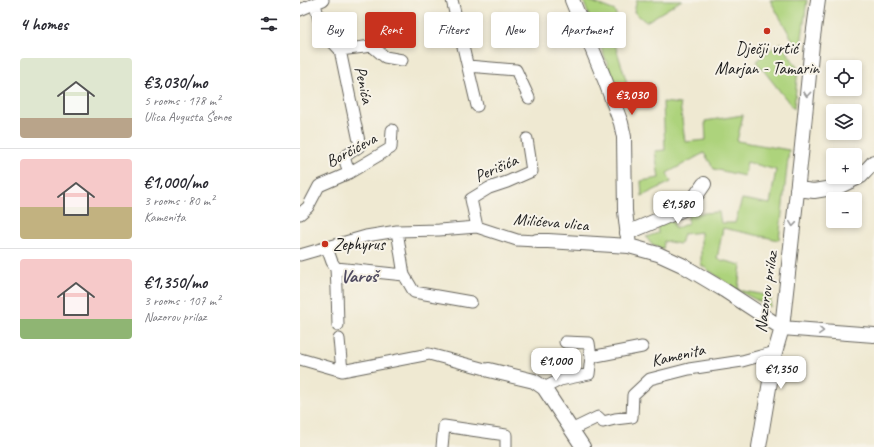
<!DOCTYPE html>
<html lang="en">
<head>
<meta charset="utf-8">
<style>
	body { margin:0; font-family:Caveat,sans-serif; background:#f7f7f7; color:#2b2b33; height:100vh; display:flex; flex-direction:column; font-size:15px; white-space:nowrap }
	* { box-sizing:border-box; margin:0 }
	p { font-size:13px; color:#7c7c81 }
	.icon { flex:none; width:22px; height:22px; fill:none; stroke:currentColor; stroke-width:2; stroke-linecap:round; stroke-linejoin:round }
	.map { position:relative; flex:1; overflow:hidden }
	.drawer { display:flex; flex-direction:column; background:#fff; width:300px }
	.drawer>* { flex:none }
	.hud { position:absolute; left:12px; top:12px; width:380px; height:36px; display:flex; gap:8px }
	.fabs { position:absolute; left:526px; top:60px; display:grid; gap:8px }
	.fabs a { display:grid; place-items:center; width:36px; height:36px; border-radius:4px; background:#fff; box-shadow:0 2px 6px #0003; font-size:20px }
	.price { position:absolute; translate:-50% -34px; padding:0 9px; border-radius:8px; background:#fff; color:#222; font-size:13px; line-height:26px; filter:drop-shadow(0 1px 2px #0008) }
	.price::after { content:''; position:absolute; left:50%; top:24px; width:12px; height:9px; margin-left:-6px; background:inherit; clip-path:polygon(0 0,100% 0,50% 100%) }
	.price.current { background:#c8321e; color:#fff }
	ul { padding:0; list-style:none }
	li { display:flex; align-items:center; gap:12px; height:100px; padding:0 20px }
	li+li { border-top:1px solid #e1e1e2 }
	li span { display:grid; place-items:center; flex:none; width:112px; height:80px; border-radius:4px; color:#555 }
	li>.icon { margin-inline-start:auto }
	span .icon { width:48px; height:48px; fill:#fffc; stroke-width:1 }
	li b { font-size:17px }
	h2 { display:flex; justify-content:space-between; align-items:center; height:48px; padding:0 20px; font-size:17px }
	.chip { padding:0 14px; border-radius:4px; background:#fff; box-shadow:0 2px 6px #0003; font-size:14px; line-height:36px }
	.chip.current { background:#c8321e; color:#fff }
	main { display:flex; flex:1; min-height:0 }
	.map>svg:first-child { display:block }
	.green { fill:#add37c; stroke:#64784c }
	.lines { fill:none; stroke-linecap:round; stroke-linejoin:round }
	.pedestrian-casing { stroke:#66645c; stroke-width:13 }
	.minor-casing { stroke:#66645c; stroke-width:16 }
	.pedestrian { stroke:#fff; stroke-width:11 }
	.minor { stroke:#fff; stroke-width:14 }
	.oneway { stroke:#999 }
	.poi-dot { fill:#c8321e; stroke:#f7f3e8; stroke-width:1.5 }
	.labels { text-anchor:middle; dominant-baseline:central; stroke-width:4; stroke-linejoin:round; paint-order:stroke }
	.poi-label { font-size:17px; fill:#1c1c1c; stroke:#f7f3e8 }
	.street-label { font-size:17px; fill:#1c1c1c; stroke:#f7f3e8 }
	.quarter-label { font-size:19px; font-weight:bold; fill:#514c61; stroke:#f7f3e8 }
</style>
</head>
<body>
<main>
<section class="drawer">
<h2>4 homes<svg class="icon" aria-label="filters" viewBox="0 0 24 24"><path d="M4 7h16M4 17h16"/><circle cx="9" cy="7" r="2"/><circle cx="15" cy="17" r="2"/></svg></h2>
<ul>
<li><span style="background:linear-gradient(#dfe7d0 75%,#b9a48a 0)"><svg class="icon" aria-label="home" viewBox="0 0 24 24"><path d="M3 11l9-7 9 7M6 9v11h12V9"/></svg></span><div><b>€3,030/mo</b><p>5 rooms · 178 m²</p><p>Ulica Augusta Šenoe</p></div></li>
<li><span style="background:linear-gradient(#f6c9c9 60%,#c2b280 0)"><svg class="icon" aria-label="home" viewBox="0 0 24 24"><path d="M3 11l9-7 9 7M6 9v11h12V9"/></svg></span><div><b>€1,000/mo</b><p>3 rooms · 80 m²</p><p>Kamenita</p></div></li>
<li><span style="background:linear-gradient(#f6c9c9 75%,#8fb573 0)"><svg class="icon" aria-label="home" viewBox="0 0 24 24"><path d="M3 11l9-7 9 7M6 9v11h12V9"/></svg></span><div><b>€1,350/mo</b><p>3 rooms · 107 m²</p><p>Nazorov prilaz</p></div></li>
</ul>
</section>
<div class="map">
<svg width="574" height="447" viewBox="0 0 574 447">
	<rect width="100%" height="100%" fill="#f7f3e8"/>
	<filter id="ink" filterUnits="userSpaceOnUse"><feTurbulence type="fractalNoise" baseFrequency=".025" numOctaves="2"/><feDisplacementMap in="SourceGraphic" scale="8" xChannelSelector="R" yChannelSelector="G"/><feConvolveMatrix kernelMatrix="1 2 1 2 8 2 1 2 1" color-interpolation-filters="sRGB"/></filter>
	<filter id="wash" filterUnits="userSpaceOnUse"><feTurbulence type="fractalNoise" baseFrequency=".012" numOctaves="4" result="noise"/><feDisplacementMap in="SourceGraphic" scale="16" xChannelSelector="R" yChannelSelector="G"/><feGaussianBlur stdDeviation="0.9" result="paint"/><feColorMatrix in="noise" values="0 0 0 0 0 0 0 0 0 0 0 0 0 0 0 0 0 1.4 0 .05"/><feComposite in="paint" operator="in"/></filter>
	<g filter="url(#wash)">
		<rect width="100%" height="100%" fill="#efe9d2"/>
		<path class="green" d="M283 0H287L315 11 321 33 312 35 327 83 314 87 307 63Z
			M337 0H382L346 22 334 12Z
			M470 0H507L500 53Z
			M481 42 498 69 494 109 456 61Z
			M363 102 380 104 385 142 406 140 405 121 443 115 437 141 489 150 479 240 423 228 417 259 441 265 438 290 471 296 470 307 437 290 401 265V232L383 234 380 244 364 241 363 250 352 245 346 237 358 233 357 224 372 217 375 229 388 223V214L419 212 421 223H435L442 199 470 204 476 170 447 162 444 176 414 169 404 153 367 173 371 182 342 196 341 181 359 178 355 151 365 150Z"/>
	</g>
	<g filter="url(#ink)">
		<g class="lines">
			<defs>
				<path id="pedestrian" d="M152 0 177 106
					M15 4 22 31 40 50 60 146 44 157 49 173
					M0 10 23 0
					M40 50 72 46 85 57 102 60
					M168 66 216 70 229 98
					M0 214 8 207 19 186 49 173 91 148 92 130
					M177 227 171 199 189 188 207 182 232 171 227 139
					M97 231 104 275 114 292 171 302
					M27 248 32 262 36 268 104 275
					M0 255 66 236 97 231 139 230 177 227 217 240 237 241
					M36 268 37 289 38 325
					M39 339 42 371
					M265 342 289 343 291 357
					M0 359 42 371 129 354 189 370
					M244 388 260 380 289 374 291 357 342 347
					M271 430 298 417 303 422 315 419 332 417 333 395 350 379 389 369 442 361 475 352
					M142 447 144 426 171 430 206 435V447"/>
				<path id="minor" d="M272 0 305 80 321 123 324 137 325 211 329 246
					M497 189 514 191 538 187 561 176 574 162
					M327 233 384 209 393 200 404 184
					M237 241H248L329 246 358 254 382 265 424 290 482 328 574 335
					M189 370 234 381 244 388 283 447
					M459 447 475 352 482 328 502 146 512 44 518 0"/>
			</defs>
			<use href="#pedestrian" class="pedestrian-casing"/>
			<use href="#minor" class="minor-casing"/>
			<use href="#pedestrian" class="pedestrian"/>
			<use href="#minor" class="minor"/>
		</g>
		<defs><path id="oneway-chevron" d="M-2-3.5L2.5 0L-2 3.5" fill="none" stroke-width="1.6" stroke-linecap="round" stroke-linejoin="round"/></defs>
		<g class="oneway">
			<use href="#oneway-chevron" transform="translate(507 94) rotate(95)"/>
			<use href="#oneway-chevron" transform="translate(493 224) rotate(96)"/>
			<use href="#oneway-chevron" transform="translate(521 331) rotate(4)"/>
		</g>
	</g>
	<g class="poi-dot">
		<circle cx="467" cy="31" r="4"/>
		<circle cx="25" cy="244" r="4"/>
	</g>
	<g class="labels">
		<g class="poi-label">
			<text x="467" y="48">Dječji vrtić<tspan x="467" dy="20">Marjan - Tamarin</tspan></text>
			<text x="33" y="244" text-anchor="start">Zephyrus</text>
		</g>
		<g class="street-label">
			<text transform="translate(64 85) rotate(78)">Penića</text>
			<text transform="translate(51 150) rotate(-28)">Borčićeva</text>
			<text transform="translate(196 168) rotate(-24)">Perišića</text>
			<text transform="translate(251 222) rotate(5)">Milićeva ulica</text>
			<text transform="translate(466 292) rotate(-82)">Nazorov prilaz</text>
			<text transform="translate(378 355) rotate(-13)">Kamenita</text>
		</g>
		<g class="quarter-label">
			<text x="59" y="276">Varoš</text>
		</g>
	</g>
</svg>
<div class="fabs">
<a><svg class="icon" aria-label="locate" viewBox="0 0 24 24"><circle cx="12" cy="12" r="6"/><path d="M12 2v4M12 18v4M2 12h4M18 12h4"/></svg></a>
<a><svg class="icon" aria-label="layers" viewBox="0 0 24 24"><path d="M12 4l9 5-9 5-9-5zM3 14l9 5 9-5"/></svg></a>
<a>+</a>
<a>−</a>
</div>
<b class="price current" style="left:332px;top:116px">€3,030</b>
<b class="price" style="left:378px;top:225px">€1,580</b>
<b class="price" style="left:256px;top:382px">€1,000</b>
<b class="price" style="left:481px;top:390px">€1,350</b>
<div class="hud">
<a class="chip">Buy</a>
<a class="chip current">Rent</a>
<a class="chip">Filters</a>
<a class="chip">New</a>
<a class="chip">Apartment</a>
</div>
</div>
</main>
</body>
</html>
